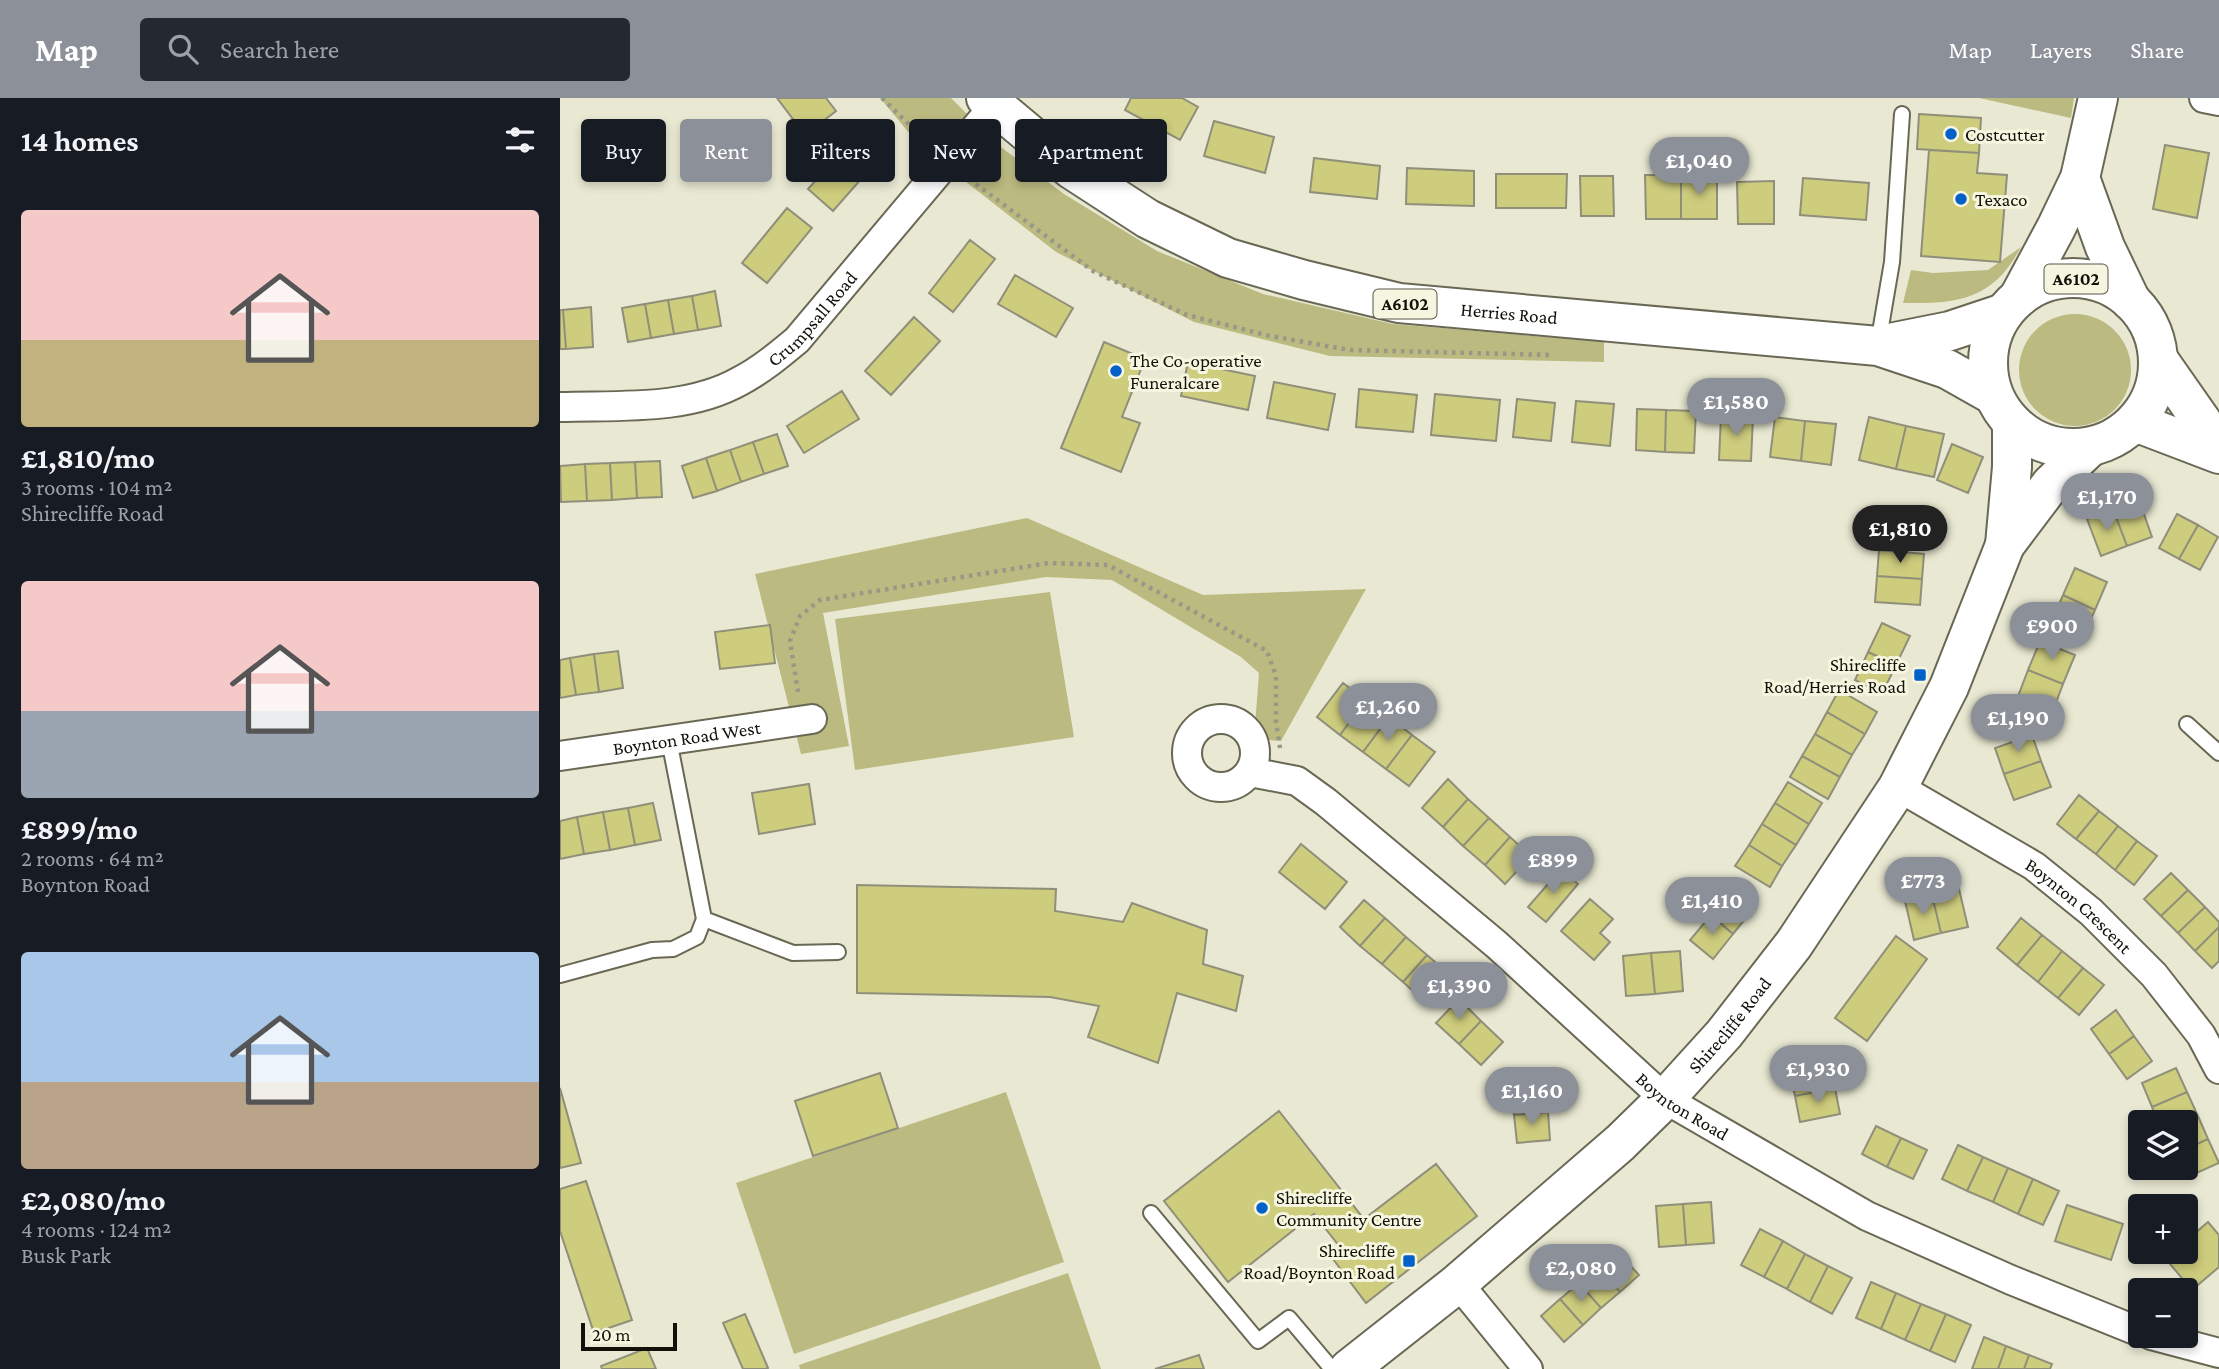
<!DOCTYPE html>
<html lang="en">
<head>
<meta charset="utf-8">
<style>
	body { margin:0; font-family:"Crimson Pro",serif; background:#242831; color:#f1f3f6; height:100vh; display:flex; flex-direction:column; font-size:26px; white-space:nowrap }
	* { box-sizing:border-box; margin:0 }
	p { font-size:23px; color:#9ea1a6 }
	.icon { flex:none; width:38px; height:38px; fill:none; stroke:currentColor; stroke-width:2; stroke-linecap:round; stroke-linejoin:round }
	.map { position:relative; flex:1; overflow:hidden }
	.details { display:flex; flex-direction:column; background:#171b24; width:560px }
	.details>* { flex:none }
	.hud { position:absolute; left:21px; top:21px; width:665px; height:63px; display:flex; gap:14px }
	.fabs { position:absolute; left:1568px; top:1012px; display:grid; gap:14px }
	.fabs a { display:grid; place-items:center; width:70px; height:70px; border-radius:7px; background:#171b24; box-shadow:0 4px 10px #0003; font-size:35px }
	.scale { position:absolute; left:21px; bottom:18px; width:96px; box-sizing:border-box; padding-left:7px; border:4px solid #111109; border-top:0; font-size:19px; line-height:24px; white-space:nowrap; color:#111109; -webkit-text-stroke:5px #f6f6e0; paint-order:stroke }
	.price { position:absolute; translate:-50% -60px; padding:0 16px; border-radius:24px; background:#8c9099; color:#fff; font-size:23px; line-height:46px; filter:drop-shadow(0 2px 4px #0008) }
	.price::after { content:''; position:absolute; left:50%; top:42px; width:21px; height:16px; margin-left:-10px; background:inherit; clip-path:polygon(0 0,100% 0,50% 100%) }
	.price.on { background:#222; color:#fff }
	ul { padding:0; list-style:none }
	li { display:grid; align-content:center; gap:14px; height:371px; padding:0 21px }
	li span { display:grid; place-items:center; height:217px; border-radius:7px; color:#555 }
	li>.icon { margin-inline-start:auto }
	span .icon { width:126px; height:126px; fill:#fffc; stroke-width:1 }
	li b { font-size:30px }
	h2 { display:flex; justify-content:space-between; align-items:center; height:84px; padding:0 21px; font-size:30px }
	.tag { padding:0 24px; border-radius:7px; background:#171b24; box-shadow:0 4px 10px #0003; font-size:24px; line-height:63px }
	.tag.on { background:#8c9099; color:#fff }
	header { display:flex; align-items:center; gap:42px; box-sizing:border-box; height:98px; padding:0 35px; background:#8c9099; color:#fff }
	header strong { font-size:33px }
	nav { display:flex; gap:38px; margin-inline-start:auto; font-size:24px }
	.search { width:490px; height:63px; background:#242831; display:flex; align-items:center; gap:18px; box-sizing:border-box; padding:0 24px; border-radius:7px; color:#9ea1a6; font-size:26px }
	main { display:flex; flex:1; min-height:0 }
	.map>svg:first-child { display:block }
	.green { fill:#bbba81 }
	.building { fill:#cecc7d; stroke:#8f8f7a; stroke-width:2 }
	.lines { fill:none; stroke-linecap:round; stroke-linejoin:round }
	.lane-casing { stroke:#686855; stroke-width:18 }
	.street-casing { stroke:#686855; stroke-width:32 }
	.secondary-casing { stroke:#686855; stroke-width:42 }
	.primary-casing { stroke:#686855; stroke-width:42 }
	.path { stroke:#989887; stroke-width:4.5; stroke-dasharray:3.5 5; stroke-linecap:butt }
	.lane { stroke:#fff; stroke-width:14 }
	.street { stroke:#fff; stroke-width:28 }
	.secondary { stroke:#fff; stroke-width:38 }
	.primary { stroke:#fff; stroke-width:38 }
	.poi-dot { fill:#0261c9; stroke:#f6f6e0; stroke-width:2.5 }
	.labels { text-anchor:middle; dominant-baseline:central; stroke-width:6; stroke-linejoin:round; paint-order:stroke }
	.shield { fill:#f6f6e0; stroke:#56564a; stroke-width:2 }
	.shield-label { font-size:18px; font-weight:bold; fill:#111109 }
	.poi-label { font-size:19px; fill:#111109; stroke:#f6f6e0; text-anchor:start }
	.street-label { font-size:19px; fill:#111109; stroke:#f6f6e0 }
</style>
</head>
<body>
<header>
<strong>Map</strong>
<div class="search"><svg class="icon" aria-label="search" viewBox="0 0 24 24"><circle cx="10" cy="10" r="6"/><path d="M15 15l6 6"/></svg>Search here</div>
<nav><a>Map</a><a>Layers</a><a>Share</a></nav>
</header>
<main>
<section class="details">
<h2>14 homes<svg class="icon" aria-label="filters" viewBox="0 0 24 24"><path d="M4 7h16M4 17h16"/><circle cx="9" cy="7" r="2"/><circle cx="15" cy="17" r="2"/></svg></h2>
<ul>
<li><span style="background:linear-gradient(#f6c9c9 60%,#c2b280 0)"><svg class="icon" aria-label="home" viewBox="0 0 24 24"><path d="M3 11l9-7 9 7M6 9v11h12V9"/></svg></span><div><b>£1,810/mo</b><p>3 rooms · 104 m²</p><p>Shirecliffe Road</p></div></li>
<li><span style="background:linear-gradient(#f6c9c9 60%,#9aa5b1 0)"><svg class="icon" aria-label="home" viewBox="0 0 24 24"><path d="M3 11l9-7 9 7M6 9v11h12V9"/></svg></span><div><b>£899/mo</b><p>2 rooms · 64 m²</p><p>Boynton Road</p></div></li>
<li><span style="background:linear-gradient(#a9c7e8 60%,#b9a48a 0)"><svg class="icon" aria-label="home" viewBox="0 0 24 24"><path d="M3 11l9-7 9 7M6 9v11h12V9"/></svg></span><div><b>£2,080/mo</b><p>4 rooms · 124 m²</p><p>Busk Park</p></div></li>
</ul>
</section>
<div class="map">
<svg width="1659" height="1271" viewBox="0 0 1659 1271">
	<rect width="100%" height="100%" fill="#e9e9d3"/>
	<path class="green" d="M320 0H391L438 47 504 96 597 153 703 196 833 226 1044 244V264L770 258 634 224 496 154 360 48Z
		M1419 0H1514L1511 20Z
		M1461 149C1433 202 1398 206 1343 205L1351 172 1373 175 1428 172Z
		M1459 272a56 56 0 1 1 112 0a56 56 0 1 1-112 0Z
		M467 420 643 497 806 491 721 643 694 641 699 575 681 559 552 482 486 479 263 515 289 648 241 656 195 476Z
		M490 494 514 639 295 672 275 521Z
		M446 994 504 1164 234 1256 176 1085Z
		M508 1175 541 1271H240L239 1267Z"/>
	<path class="building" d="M217 0H266L276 13 245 37Z
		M571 0H622L638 9 620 42 565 12Z
		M1359 16 1421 20 1419 55 1357 51Z
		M654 23 714 39 705 75 644 58Z
		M292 42 316 64 273 113 248 91Z
		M1605 47 1649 55 1637 120 1593 111Z
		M1369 52 1419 55 1417 75 1447 77 1440 164 1361 158Z
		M754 60 820 68 817 101 750 94Z
		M847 70 914 73V108L846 106Z
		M936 76H1007L1006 110H936Z
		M1085 77H1121V121H1086Z
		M1121 77H1157V121H1121Z
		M1020 78H1053L1054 118H1021Z
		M1243 80 1309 85 1306 122 1240 117Z
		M1214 83V126H1178L1177 84Z
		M227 110 252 130 207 185 182 165Z
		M410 142 435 161 393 214 369 195Z
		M455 177 513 210 496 239 438 206Z
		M155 193 161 228 138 232 132 198Z
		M132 198 138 232 114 236 108 202Z
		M108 202 114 236 91 240 85 206Z
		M85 206 91 240 68 244 62 210Z
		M31 209 33 249 6 251 3 212Z
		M0 212H3L6 251H0Z
		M354 219 380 243 331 297 305 273Z
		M544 244 585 261 562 319 580 325 561 374 501 350Z
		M628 264 695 278 688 312 621 298Z
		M714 284 775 296 768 332 707 320Z
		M799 291 857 297 853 334 796 329Z
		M282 293 299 321 244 355 227 328Z
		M875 296 940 302 936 343 871 337Z
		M957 301 995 305 991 343 953 339Z
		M1016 303 1054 306 1050 348 1012 344Z
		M1077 311 1106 312 1105 354 1076 352Z
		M1106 312 1136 313 1134 355 1105 354Z
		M1161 318 1193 319 1191 363 1159 362Z
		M1215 319 1245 323 1241 363 1210 359Z
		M1309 319 1346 328 1336 371 1299 362Z
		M1245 323 1276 326 1271 367 1241 363Z
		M1346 328 1384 336 1374 379 1336 371Z
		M217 336 228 368 204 376 193 344Z
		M193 344 204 376 181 384 170 352Z
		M1392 346 1423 359 1408 395 1377 382Z
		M170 352 181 384 157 393 146 360Z
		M146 360 157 393 133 400 122 368Z
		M100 363 102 399 77 400 75 364Z
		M75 364 77 400 52 402 50 365Z
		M50 365 52 402 27 403 25 366Z
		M25 366 27 403 1 404 0 368Z
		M1579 402 1592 439 1567 448 1553 411Z
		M1553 411 1567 448 1541 458 1527 421Z
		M1617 416 1638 427 1619 461 1599 450Z
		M1638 427 1658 439 1640 472 1619 461Z
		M1319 452 1364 456 1362 481 1317 478Z
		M1515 470 1547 484 1535 512 1503 497Z
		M1317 478 1362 481 1360 507 1315 504Z
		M1503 497 1535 512 1523 539 1491 525Z
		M1322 525 1350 538 1336 567 1308 554Z
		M210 527 215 565 160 571 155 534Z
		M1480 543 1515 557 1503 586 1468 572Z
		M58 553 63 590 39 594 34 556Z
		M1308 554 1336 567 1322 596 1295 582Z
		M34 556 39 594 16 597 10 560Z
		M10 560 16 597 0 600V562Z
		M1468 572 1503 586 1492 615 1457 601Z
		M783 585 806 602 780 637 757 619Z
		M1279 592 1317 614 1305 636 1267 614Z
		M806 602 829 619 803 654 780 637Z
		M1267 614 1305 636 1292 657 1255 636Z
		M829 619 852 637 826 671 803 654Z
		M1255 636 1292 657 1280 679 1242 658Z
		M852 637 875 654 849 688 826 671Z
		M1472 637 1481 663 1444 676 1435 650Z
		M1242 658 1280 679 1268 701 1230 679Z
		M1481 663 1491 689 1454 702 1444 676Z
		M888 681 908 701 883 729 862 710Z
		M1228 684 1262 705 1249 726 1215 705Z
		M249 686 255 726 199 736 192 695Z
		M1519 697 1539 713 1516 741 1497 726Z
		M908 701 929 720 903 748 883 729Z
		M93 705 101 742 75 747 68 710Z
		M1215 705 1249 726 1236 747 1202 726Z
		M68 710 75 747 50 752 43 714Z
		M1539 713 1558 728 1536 756 1516 741Z
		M43 714 50 752 24 756 17 719Z
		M17 719 24 756 0 761V723Z
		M929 720 950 739 925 767 903 748Z
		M1202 726 1236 747 1222 768 1189 747Z
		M1558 728 1577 743 1555 772 1536 756Z
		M950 739 971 758 945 786 925 767Z
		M1577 743 1597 758 1574 787 1555 772Z
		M741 746 787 784 765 811 719 774Z
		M1189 747 1222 768 1210 789 1175 768Z
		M1001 771 1018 786 986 824 968 809Z
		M1611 775 1628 792 1601 818 1584 801Z
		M297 787 496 791 495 813 563 824 572 805 647 832 643 866 683 878 676 913 617 895 598 965 528 939 539 908 490 899 297 895Z
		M1399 791 1408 829 1381 835 1372 797Z
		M1171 792 1194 810 1173 836 1151 817Z
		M1628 792 1645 809 1618 835 1601 818Z
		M1372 797 1381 835 1354 842 1345 803Z
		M1030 801 1053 821 1040 835 1050 844 1034 862 1001 833Z
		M804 802 825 820 800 848 780 829Z
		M1645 809 1659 824V829L1635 853 1618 835Z
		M1151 817 1173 836 1153 861 1130 842Z
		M825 820 846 839 822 866 800 848Z
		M1461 820 1482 837 1457 867 1437 850Z
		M1659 829V863L1652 870 1635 853Z
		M1482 837 1502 853 1478 884 1457 867Z
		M1336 838 1367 861 1307 943 1275 920Z
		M846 839 867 857 843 884 822 866Z
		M1120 853 1123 893 1095 896 1091 855Z
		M1502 853 1523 870 1498 900 1478 884Z
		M1091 855 1095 896 1066 898 1063 858Z
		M867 857 888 875 864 903 843 884Z
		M1523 870 1544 887 1519 917 1498 900Z
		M899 901 921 923 899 946 876 925Z
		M1556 912 1574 938 1549 956 1531 931Z
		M921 923 943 944 921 967 899 946Z
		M1574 938 1592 963 1567 981 1549 956Z
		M1270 963 1275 990 1235 998 1229 971Z
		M1616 970 1627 994 1592 1009 1582 985Z
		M320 975 338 1030 253 1058 235 1003Z
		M986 985 988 1014 954 1017 952 988Z
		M0 990 21 1065 0 1070Z
		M1275 990 1280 1016 1240 1024 1235 998Z
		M1627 994 1638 1018 1624 1024H1598L1592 1009Z
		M719 1013 804 1121 876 1066 917 1118 806 1205 773 1161 783 1153 754 1116 668 1184 604 1103Z
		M988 1014 990 1042 957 1045 954 1017Z
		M1638 1018 1648 1041 1626 1051V1024H1624Z
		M1316 1028 1341 1040 1327 1069 1302 1056Z
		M1341 1040 1367 1052 1353 1081 1327 1069Z
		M1648 1041 1659 1065 1623 1081 1618 1069H1626V1051Z
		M1398 1047 1423 1059 1407 1093 1382 1081Z
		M1423 1059 1448 1070 1433 1104 1407 1093Z
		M1448 1070 1473 1081 1458 1116 1433 1104Z
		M1473 1081 1499 1093 1483 1127 1458 1116Z
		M26 1083 72 1222 34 1235 0 1133V1091Z
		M1151 1104 1154 1145 1126 1147 1123 1106Z
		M1123 1106 1126 1147 1099 1149 1096 1108Z
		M1507 1107 1563 1126 1551 1162 1495 1143Z
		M1648 1124 1659 1137V1169L1632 1192 1605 1160 1613 1153H1626V1143Z
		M1200 1131 1223 1143 1204 1179 1181 1167Z
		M1223 1143 1245 1156 1227 1191 1204 1179Z
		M1056 1152 1079 1177 1060 1194 1038 1168Z
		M1245 1156 1268 1168 1250 1204 1227 1191Z
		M1038 1168 1060 1194 1041 1210 1019 1185Z
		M1268 1168 1292 1180 1272 1216 1250 1204Z
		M1311 1184 1336 1195 1321 1231 1296 1220Z
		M1019 1185 1041 1210 1023 1227 1000 1201Z
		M1336 1195 1361 1206 1345 1242 1321 1231Z
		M1000 1201 1023 1227 1004 1244 981 1218Z
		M1361 1206 1386 1216 1370 1253 1345 1242Z
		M185 1216 208 1270 205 1271H183L163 1225Z
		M1386 1216 1411 1227 1395 1264 1370 1253Z
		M1424 1239 1446 1248 1438 1271H1412Z
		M1446 1248 1469 1257 1464 1271H1438Z
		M87 1250 96 1271H42L41 1268Z
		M639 1257 644 1271H595Z
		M1469 1257 1492 1266 1490 1271H1464Z"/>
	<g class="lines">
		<defs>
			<path id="lane" d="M1318 246 1332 164 1342 16
				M1627 626 1659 655
				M144 821 233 855 278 854
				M0 877 92 852 113 851 137 839 144 821 109 642
				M591 1115 698 1243 729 1220 772 1271"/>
			<g id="street">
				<path d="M1644 0 1659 3"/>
				<path id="s1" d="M0 309C59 307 127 313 180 283 201 272 219 257 237 242L434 8"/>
				<circle cx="661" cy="655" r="34"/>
				<path id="s2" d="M0 658 252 621"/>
				<path id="s3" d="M690 674 737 683 766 704 937 847 1105 1001 1307 1118 1451 1182 1580 1234"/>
				<path id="s4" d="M1338 689 1474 768 1531 814 1594 877 1641 937 1659 971"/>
				<path d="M898 1185 968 1271"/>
				<path d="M1591 1237 1659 1255"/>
			</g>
			<g id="secondary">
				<path d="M1520 80 1545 149 1571 203"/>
				<path d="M1459 199 1496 130 1520 80 1538 0"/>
				<path d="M1445 447 1452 369V325"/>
				<path id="s5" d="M789 1271 898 1185 1060 1045 1105 1001 1164 936 1234 846 1338 689 1389 589 1445 447 1491 386 1530 349"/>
			</g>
			<g id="primary">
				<path id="s6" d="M426 0 511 71 588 121 668 160 744 182 839 205 1318 248 1387 271 1433 297"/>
				<circle cx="1513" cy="265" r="85"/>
				<path d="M1320 247 1390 233 1444 215"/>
				<path d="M1598 261 1659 348"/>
				<path d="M1575 324 1659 356"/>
			</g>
		</defs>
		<use href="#lane" class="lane-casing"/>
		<use href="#street" class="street-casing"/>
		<use href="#secondary" class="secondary-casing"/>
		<use href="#primary" class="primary-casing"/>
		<path class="path" d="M322 0 366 43
			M409 81 533 173 627 217 710 238 790 252 993 257
			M238 594 230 543 240 518 260 502 489 465 548 467 707 553 716 578V624L720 650"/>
		<use href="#lane" class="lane"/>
		<use href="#street" class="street"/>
		<use href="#secondary" class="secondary"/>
		<use href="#primary" class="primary"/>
	</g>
	<g class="poi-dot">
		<circle cx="1391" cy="36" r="7"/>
		<circle cx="1401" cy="101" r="7"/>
		<circle cx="556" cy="273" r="7"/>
		<rect x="1353" y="570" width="14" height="14" rx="3.5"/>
		<circle cx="702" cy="1110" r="7"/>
		<rect x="842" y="1156" width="14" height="14" rx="3.5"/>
	</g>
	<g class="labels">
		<g class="shield">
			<rect x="1484.5" y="166.5" width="63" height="29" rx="5"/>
			<rect x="813.5" y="191.5" width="63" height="29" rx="5"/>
		</g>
		<g class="shield-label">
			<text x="1516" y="181">A6102</text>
			<text x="845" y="206">A6102</text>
		</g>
		<g class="poi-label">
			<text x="1405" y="36">Costcutter</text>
			<text x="1415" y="101">Texaco</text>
			<text x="570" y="262">The Co-operative<tspan x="570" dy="22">Funeralcare</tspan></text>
			<text x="1346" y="566" text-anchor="end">Shirecliffe<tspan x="1346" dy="22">Road/Herries Road</tspan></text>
			<text x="716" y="1099">Shirecliffe<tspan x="716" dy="22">Community Centre</tspan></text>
			<text x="835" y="1152" text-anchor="end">Shirecliffe<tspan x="835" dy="22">Road/Boynton Road</tspan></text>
		</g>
		<g class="street-label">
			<text stroke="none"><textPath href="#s6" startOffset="579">Herries Road</textPath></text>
			<text stroke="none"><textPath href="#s1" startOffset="280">Crumpsall Road</textPath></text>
			<text stroke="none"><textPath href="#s2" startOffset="128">Boynton Road West</textPath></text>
			<text stroke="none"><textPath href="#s4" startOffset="217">Boynton Crescent</textPath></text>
			<text stroke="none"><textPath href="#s5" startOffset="514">Shirecliffe Road</textPath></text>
			<text stroke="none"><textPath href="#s3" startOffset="553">Boynton Road</textPath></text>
		</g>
	</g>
</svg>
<div class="fabs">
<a><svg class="icon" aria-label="layers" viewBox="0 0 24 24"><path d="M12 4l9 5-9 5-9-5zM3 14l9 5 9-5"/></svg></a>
<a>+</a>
<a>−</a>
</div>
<div class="scale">20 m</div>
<b class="price" style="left:1139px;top:99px">£1,040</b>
<b class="price" style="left:1176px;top:340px">£1,580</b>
<b class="price" style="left:1547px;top:435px">£1,170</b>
<b class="price on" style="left:1340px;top:467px">£1,810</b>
<b class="price" style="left:1492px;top:564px">£900</b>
<b class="price" style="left:828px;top:645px">£1,260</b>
<b class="price" style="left:1458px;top:656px">£1,190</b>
<b class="price" style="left:993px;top:798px">£899</b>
<b class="price" style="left:1363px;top:819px">£773</b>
<b class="price" style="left:1152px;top:839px">£1,410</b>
<b class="price" style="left:899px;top:924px">£1,390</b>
<b class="price" style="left:1258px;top:1007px">£1,930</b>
<b class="price" style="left:972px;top:1029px">£1,160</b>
<b class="price" style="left:1021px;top:1206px">£2,080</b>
<div class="hud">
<a class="tag">Buy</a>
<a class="tag on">Rent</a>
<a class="tag">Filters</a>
<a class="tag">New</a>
<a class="tag">Apartment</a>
</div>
</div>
</main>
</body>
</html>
